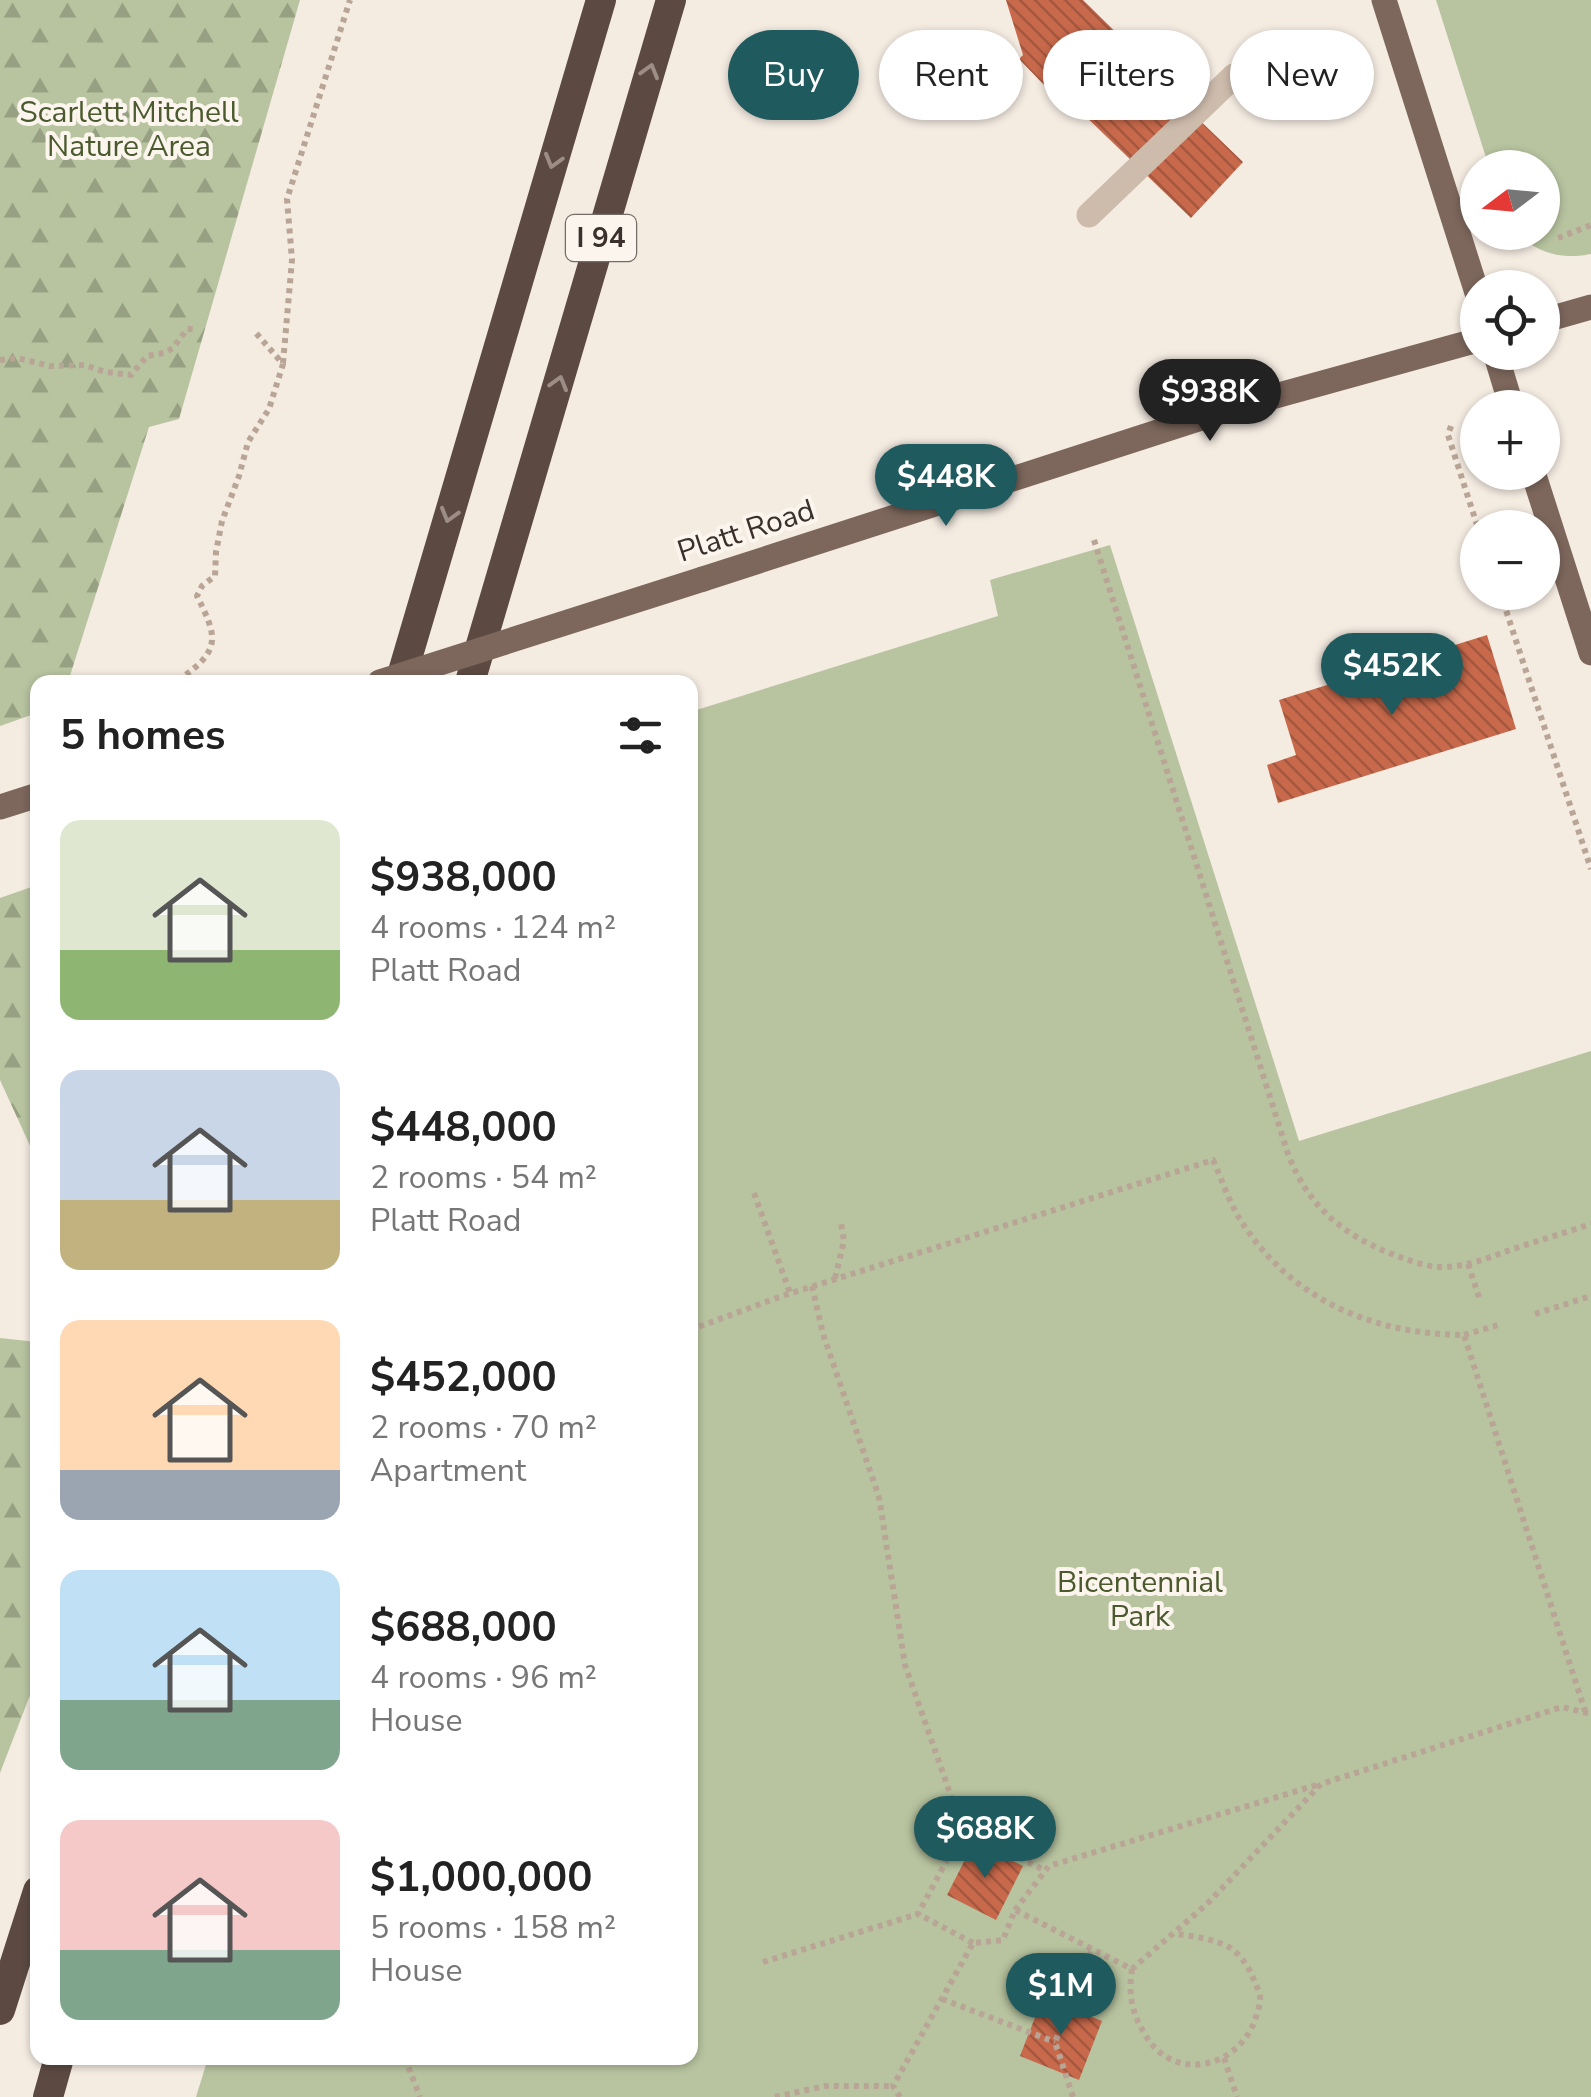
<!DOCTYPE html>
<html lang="en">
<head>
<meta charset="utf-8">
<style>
	body { margin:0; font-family:"Nunito Sans",sans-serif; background:#f2f2f2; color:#222; height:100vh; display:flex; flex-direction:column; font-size:38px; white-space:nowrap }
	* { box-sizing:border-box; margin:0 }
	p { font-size:32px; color:#767676 }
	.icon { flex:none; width:55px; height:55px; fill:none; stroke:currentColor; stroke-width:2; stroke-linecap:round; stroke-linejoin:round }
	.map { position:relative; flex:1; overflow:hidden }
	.side { position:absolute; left:30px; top:675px; width:668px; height:1390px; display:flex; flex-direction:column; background:#fff; border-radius:20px; box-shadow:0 2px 8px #0004 }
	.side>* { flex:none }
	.top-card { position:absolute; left:728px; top:30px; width:712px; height:90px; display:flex; gap:20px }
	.needle { width:65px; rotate:254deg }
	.controls { position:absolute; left:1460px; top:150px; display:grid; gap:20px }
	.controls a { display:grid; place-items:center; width:100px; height:100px; border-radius:50%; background:#fff; box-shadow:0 2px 8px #0004; font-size:50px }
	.price { position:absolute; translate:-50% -85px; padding:0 22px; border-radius:35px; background:#1f5a5e; color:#fff; font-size:32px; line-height:65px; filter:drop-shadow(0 2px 5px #0008) }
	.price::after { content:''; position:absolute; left:50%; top:60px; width:30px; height:22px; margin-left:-15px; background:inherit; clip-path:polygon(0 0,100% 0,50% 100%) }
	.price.active { background:#222; color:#fff }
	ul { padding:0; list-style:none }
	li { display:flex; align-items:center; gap:30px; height:250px; padding:0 30px }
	li span { display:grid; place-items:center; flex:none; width:280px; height:200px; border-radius:20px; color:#555 }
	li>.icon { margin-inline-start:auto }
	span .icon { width:120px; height:120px; fill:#fffc; stroke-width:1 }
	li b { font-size:42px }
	h2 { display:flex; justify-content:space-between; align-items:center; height:120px; padding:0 30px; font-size:42px }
	.tag { padding:0 35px; border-radius:45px; background:#fff; box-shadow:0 2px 8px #0004; font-size:35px; line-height:90px }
	.tag.active { background:#1f5a5e; color:#fff }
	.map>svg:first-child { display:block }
	.forest { fill:url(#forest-firs) }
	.park { fill:#b8c4a0 }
	.building { fill:url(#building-back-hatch) }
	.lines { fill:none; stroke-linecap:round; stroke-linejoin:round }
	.path { stroke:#b9a596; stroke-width:6; stroke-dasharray:5 5; stroke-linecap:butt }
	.minor { stroke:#cdbbac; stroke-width:25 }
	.major { stroke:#7d675c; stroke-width:25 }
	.highway { stroke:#5c4a42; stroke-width:30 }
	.major-bridge { stroke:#7d675c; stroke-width:25 }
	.oneway { stroke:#9c8e87 }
	.labels { text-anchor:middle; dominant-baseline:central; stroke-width:8; stroke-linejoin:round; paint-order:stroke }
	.shield { fill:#fbf5ee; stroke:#756b66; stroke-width:2.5 }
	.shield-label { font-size:28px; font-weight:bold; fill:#3b302b }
	.park-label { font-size:30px; fill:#4a5a2e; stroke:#fbf5ee }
	.street-label { font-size:30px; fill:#3b302b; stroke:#fbf5ee }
</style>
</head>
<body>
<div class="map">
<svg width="1591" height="2097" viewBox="0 0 1591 2097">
	<defs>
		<pattern id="forest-firs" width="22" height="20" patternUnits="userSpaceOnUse" patternTransform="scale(2.5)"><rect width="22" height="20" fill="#b8c4a0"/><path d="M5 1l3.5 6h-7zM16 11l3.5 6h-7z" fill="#97a083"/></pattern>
		<pattern id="building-back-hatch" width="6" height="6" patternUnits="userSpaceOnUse" patternTransform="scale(2.5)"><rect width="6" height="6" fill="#c8694b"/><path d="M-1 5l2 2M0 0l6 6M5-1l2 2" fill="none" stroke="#a4573f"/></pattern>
	</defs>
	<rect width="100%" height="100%" fill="#f4ebe1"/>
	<path class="forest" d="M0 0H300L179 419 149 427 68 682H38L37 713 0 726Z
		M37 885H38L37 1161 0 1080V898Z
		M0 1338 37 1342V1677L0 1773Z"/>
	<path class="park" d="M1436 0H1591V254C1562 260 1538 253 1516 233L1542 232V168L1489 167Z
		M1110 545 1299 1141 1591 1051V2097H196L208 2058H690V712L998 616 990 580Z"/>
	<path class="building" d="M1006 0H1083L1137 53 1134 57 1243 162 1191 218 1080 111 1075 117 1019 59 1023 55Z
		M944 30 961 86 914 99 898 44Z
		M1487 635 1516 729 1278 803 1267 765 1296 755 1279 700Z
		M974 1842 1023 1866 996 1920 947 1895Z
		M1043 1997 1102 2021 1079 2080 1020 2056Z"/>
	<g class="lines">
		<path class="path" d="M1558 238 1591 225
			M0 360 17 358 50 366 84 365 106 372 131 375 147 356 164 353 173 348 187 329H196
			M283 363 292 260 287 199 350 0
			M1451 426 1448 435 1478 528
			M1094 540 1288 1154C1309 1208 1344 1236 1397 1256 1411 1261 1427 1267 1442 1267 1466 1267 1488 1258 1510 1250 1537 1241 1564 1233 1591 1224
			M1500 592 1591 869
			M180 682 181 678C222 650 217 636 197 596L202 586 215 576 216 552 222 521 239 476 248 442 269 409 283 364 256 333
			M754 1193 790 1293
			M1468 1264 1480 1300
			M835 1278 844 1241 841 1223
			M812 1286 823 1334 879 1497 905 1665 963 1830
			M1535 1314 1591 1296
			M690 1330 782 1296 1213 1160C1222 1180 1230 1205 1243 1224 1294 1301 1373 1334 1464 1335L1585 1711
			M1464 1335 1498 1325
			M1015 1910 1049 1866 1320 1784
			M973 1943 918 1914 963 1830 1046 1871
			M763 1962 918 1914
			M1132 1969C1128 1995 1132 2014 1146 2036 1174 2083 1238 2068 1255 2020 1257 2013 1261 2004 1260 1997 1259 1990 1254 1981 1252 1975 1247 1964 1237 1951 1227 1946 1210 1938 1192 1936 1174 1934
			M942 1999 1055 2042
			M405 2058 420 2097
			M1224 2058 1237 2097
			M775 2097 825 2086H893
			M900 2097 893 2086 973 1943 1003 1940 1015 1910 1132 1969 1207 1904 1321 1784 1562 1707 1591 1714
			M1073 2097 1055 2042 1092 1949"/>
		<path class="minor" d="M1089 215 1234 76"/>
		<path class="major" d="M1384 0 1478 296
			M1542 321 1591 307
			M1495 352 1512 408
			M1533 472 1591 653
			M703 579 1232 408 1478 340
			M0 807 38 795"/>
		<path class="highway" d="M400 682 601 0
			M470 682 671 0
			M0 2010 38 1891
			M48 2097 59 2058"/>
		<path class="major-bridge" d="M380 682 703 579"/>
	</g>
	<defs><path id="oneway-chevron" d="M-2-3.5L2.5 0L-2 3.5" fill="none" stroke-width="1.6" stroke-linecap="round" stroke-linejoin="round" transform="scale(2.5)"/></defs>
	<g class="oneway">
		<use href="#oneway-chevron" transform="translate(650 71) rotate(-74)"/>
		<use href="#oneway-chevron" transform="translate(553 161) rotate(106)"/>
		<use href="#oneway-chevron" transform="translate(559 383) rotate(-74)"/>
		<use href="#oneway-chevron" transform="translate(449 515) rotate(106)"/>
	</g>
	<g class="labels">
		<rect class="shield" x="566" y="215" width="70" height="46" rx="8"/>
		<g class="shield-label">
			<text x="601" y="238">I 94</text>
		</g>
		<g class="park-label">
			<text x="129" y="112">Scarlett Mitchell<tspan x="129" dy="34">Nature Area</tspan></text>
			<text x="1140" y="1582">Bicentennial<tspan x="1140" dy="34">Park</tspan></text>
		</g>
		<g class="street-label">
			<text transform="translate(746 531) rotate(-18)">Platt Road</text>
		</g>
	</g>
</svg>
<div class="controls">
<a><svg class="needle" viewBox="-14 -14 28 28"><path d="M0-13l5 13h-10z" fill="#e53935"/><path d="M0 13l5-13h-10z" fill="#767676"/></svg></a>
<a><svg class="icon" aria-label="locate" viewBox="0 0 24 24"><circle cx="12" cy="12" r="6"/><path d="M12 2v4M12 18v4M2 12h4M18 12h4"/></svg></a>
<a>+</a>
<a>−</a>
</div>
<b class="price active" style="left:1210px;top:444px">$938K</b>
<b class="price" style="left:946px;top:529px">$448K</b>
<b class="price" style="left:1392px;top:718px">$452K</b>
<b class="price" style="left:985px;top:1881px">$688K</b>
<b class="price" style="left:1061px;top:2038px">$1M</b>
<div class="top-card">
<a class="tag active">Buy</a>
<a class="tag">Rent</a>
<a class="tag">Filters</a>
<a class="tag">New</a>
</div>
<section class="side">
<h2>5 homes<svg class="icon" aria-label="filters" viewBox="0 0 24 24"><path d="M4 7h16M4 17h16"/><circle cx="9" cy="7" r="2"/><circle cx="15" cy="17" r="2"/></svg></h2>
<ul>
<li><span style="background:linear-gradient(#dfe7d0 65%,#8fb573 0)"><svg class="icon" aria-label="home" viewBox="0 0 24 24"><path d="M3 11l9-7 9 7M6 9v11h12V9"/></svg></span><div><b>$938,000</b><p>4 rooms · 124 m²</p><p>Platt Road</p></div></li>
<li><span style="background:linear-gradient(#c9d6e8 65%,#c2b280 0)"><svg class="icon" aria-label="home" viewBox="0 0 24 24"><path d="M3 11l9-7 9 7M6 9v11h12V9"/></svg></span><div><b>$448,000</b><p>2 rooms · 54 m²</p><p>Platt Road</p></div></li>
<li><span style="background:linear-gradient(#ffd9b3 75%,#9aa5b1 0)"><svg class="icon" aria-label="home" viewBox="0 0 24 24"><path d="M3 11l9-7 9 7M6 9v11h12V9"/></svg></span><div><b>$452,000</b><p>2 rooms · 70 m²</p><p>Apartment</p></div></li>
<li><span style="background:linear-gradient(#bfe0f5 65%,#7fa58c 0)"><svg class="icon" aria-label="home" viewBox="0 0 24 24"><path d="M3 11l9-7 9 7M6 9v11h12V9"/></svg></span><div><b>$688,000</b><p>4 rooms · 96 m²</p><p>House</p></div></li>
<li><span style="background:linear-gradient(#f6c9c9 65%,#7fa58c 0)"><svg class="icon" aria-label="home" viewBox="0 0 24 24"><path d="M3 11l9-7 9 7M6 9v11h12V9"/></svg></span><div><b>$1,000,000</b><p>5 rooms · 158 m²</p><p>House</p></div></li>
</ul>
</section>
</div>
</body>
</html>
